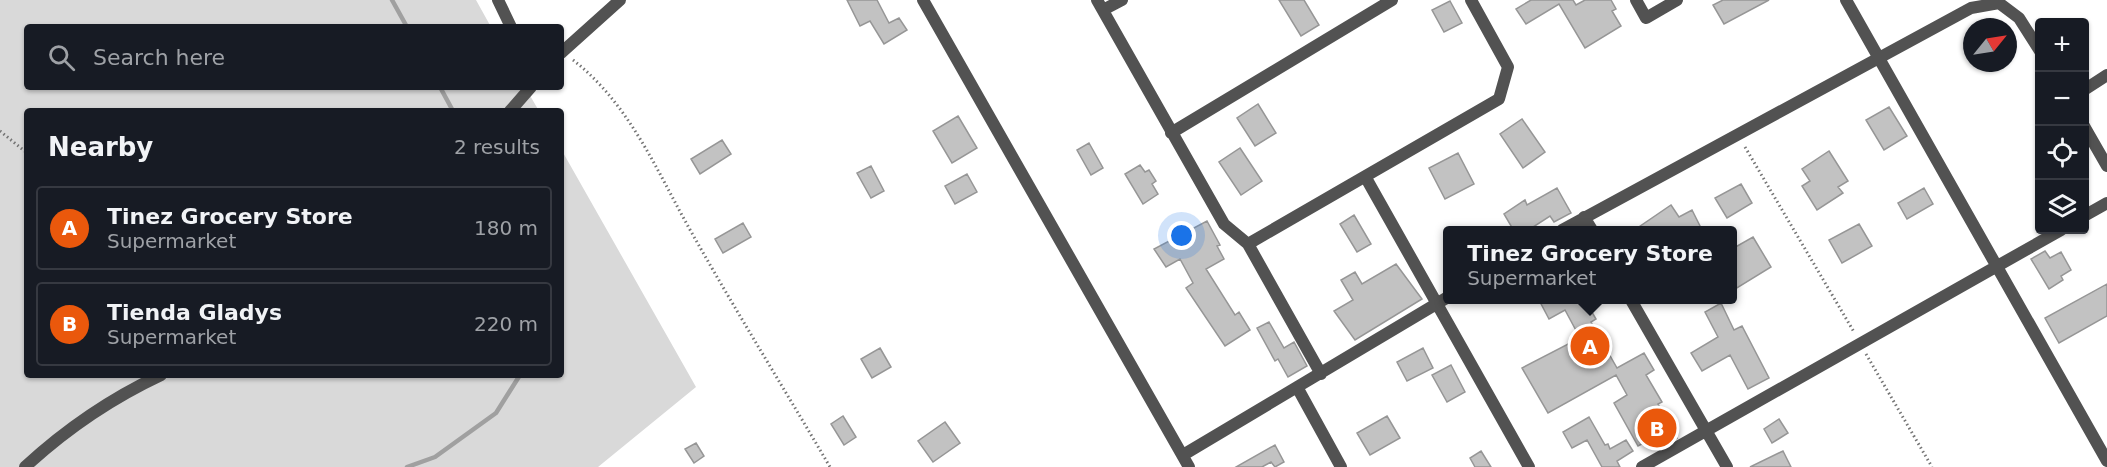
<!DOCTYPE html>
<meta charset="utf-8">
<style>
body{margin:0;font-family:"DejaVu Sans",sans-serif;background:#20242c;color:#f1f3f6}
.controls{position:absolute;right:18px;top:18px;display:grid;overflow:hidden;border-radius:6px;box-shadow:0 2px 4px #0004}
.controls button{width:54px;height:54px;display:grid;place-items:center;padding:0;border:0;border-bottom:2px solid #363941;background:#171b24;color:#f1f3f6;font:30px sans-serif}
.compass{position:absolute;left:1963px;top:18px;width:54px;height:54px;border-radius:50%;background:#171b24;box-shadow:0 2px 4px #0004;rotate:60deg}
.you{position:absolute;left:1182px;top:236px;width:21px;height:21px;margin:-15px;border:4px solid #fff;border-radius:50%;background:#1a73e8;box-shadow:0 0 0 9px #1a73e833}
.badge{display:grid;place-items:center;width:39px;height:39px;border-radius:50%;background:#ea580c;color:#fff;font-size:20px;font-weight:700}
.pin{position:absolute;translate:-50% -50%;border:3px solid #fff;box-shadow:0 2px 6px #0006}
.popup{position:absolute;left:1443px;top:226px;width:294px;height:78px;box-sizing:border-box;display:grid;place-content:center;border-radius:6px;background:#171b24;filter:drop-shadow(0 2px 4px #0005);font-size:20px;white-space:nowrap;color:#9ea1a6}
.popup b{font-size:22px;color:#f1f3f6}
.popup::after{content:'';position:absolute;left:50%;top:100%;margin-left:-12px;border:12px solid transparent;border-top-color:#171b24}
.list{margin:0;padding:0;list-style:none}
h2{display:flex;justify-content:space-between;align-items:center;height:78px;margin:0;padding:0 24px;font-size:26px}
h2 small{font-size:20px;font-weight:400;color:#9ea1a6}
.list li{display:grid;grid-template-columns:39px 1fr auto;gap:18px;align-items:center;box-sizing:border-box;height:84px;margin:0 12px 12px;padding:0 12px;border:2px solid #363941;border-radius:6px}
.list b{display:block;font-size:22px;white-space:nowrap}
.list p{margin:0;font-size:20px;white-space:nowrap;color:#9ea1a6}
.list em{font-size:20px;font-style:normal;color:#9ea1a6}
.icon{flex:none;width:33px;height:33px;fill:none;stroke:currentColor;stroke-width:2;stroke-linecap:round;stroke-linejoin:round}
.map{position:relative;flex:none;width:2107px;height:467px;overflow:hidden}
.search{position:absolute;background:#171b24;box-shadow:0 2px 4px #0004;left:24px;top:24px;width:540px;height:66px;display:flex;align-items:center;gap:15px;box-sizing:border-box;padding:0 21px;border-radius:6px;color:#9ea1a6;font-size:22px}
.panel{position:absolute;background:#171b24;box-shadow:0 2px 4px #0004;left:24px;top:108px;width:540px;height:270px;border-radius:6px}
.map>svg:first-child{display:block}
.green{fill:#d9d9d9}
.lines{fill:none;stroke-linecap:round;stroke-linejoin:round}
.stream{stroke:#a0a0a0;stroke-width:4.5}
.building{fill:#c2c2c2;stroke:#969696;stroke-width:1.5}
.path{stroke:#747474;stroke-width:3;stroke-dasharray:1.5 3;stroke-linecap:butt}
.minor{stroke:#525252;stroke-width:12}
.tertiary{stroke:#525252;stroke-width:12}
</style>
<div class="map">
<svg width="2107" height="467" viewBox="0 0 2107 467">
<rect width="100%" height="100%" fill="#fff"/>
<path class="green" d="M0,0H476L491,27H27V87H525L539,111H27V375H561V149L696,387L598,467H0Z"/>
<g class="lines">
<path class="stream" d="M392,0L407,27
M440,87L453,111
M407,467L435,457L496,413L520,375"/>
</g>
<path class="building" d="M847,0H877L889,23L899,18L907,30L884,44L870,21L860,26Z
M1279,0H1304L1319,25L1301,36Z
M1531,0H1573L1576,5L1585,0H1611L1616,9L1612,11L1621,26L1585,48L1559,4L1526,24L1516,9Z
M1723,0H1769L1724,24L1713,5Z
M1450,1L1462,23L1444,32L1432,10Z
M1258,104L1276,133L1255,146L1237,118Z
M1889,107L1907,136L1884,150L1866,120Z
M958,116L977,148L952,163L933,131Z
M1522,119L1545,152L1523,168L1500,134Z
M722,140L731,154L700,174L691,159Z
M1089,143L1103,168L1091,175L1077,150Z
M1240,148L1262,181L1241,195L1219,162Z
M1829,151L1848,181L1838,187L1843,193L1817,210L1802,186L1810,181L1802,169Z
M1458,153L1474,184L1445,199L1429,168Z
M1140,165L1145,172L1149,170L1156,181L1152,184L1158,194L1143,204L1125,174Z
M871,166L884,191L871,198L857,173Z
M967,174L977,192L955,204L945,186Z
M1741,184L1752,203L1727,218L1715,198Z
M1557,188L1571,213L1554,222L1550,216L1527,231H1514L1504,214L1525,200L1527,205Z
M1924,188L1933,204L1907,219L1898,203Z
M1671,205L1679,217L1692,210L1700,226L1691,231H1633Z
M1354,215L1371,244L1357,252L1340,224Z
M1207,221L1220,245L1217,246L1224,259L1206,269L1235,315L1239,312L1250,330L1225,346L1186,288L1193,283L1180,259L1166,267L1154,249Z
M743,223L751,237L723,253L715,239Z
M1859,224L1872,246L1842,263L1829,240Z
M1753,237L1771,267L1732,291V249Z
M2045,251L2050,258L2061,252L2071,270L2061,276L2063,280L2049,289L2031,259Z
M1396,264L1422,299L1355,340L1334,311L1353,300L1341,280L1355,272L1362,284Z
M2107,284V316L2059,343L2045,318Z
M1539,300H1585L1596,319L1591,322L1617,368L1644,353L1654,370L1646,375L1662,402L1658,404L1677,438L1657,446L1653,438L1638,446L1614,403L1627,395L1616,375L1548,413L1522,368L1580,338L1565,310L1549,319Z
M1721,303L1734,330L1742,326L1769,378L1748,389L1730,355L1702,371L1691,353L1718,337L1705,312Z
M1269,322L1284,348L1294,342L1307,366L1288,377L1278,359L1275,361L1257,328Z
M880,348L891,367L872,378L861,359Z
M1423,348L1433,368L1407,381L1397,362Z
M1451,365L1465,392L1447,402L1432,375Z
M843,416L856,437L844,445L831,424Z
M1387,416L1400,438L1370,455L1357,433Z
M1589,417L1605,445L1608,444L1610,449L1626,440L1633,451L1617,461L1620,467H1602L1587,440L1572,448L1563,432Z
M1779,419L1788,433L1772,443L1764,429Z
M945,422L960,443L933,462L918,441Z
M696,443L704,456L694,463L685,449Z
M1275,445L1284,462L1275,467L1271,462L1262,467H1236Z
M1481,451L1491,467H1475L1470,458Z
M1783,451L1791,467H1750Z"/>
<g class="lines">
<path class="path" d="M573,60C631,105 658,174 693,235C737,313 785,390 830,467
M0,131L27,153
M1745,147L1854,332
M1866,354L1932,467"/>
<path class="minor" d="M498,0L511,27
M923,0L1189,467
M1097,0L1224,224L1248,244L1321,374
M1636,0L1646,18L1677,0
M1846,0L2107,461
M1103,10L1122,0
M2084,90L2107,75
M2084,126L2107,166
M1171,133L1392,0
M1366,178L1529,467
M2084,216L2107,203
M1584,217L1592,230
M1562,230L1971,8L1999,3L2019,18L2040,51
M1248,244L1499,99L1508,67L1471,0
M1631,300L1727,467
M1297,387L1341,467
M1183,455L1448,297
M1642,467L2061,230"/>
<path class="tertiary" d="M561,53L620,0
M510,111L531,87
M25,467C65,430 112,398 161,375"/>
</g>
</svg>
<div class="controls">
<button>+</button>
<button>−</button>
<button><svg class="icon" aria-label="locate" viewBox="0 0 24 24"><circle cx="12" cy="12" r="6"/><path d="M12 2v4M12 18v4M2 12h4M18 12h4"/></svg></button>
<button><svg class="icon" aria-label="layers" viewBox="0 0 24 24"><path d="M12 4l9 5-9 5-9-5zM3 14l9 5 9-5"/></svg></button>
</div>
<svg class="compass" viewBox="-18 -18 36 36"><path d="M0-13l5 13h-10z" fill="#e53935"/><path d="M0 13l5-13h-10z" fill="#9ea1a6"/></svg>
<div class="you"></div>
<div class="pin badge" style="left:1590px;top:346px">A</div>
<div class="popup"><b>Tinez Grocery Store</b>Supermarket</div>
<div class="pin badge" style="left:1657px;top:428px">B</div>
<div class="search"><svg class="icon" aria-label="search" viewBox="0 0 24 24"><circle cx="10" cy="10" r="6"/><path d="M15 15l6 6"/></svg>Search here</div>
<section class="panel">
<h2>Nearby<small>2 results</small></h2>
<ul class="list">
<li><span class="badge">A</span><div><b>Tinez Grocery Store</b><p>Supermarket</p></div><em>180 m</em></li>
<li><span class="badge">B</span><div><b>Tienda Gladys</b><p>Supermarket</p></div><em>220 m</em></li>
</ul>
</section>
</div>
